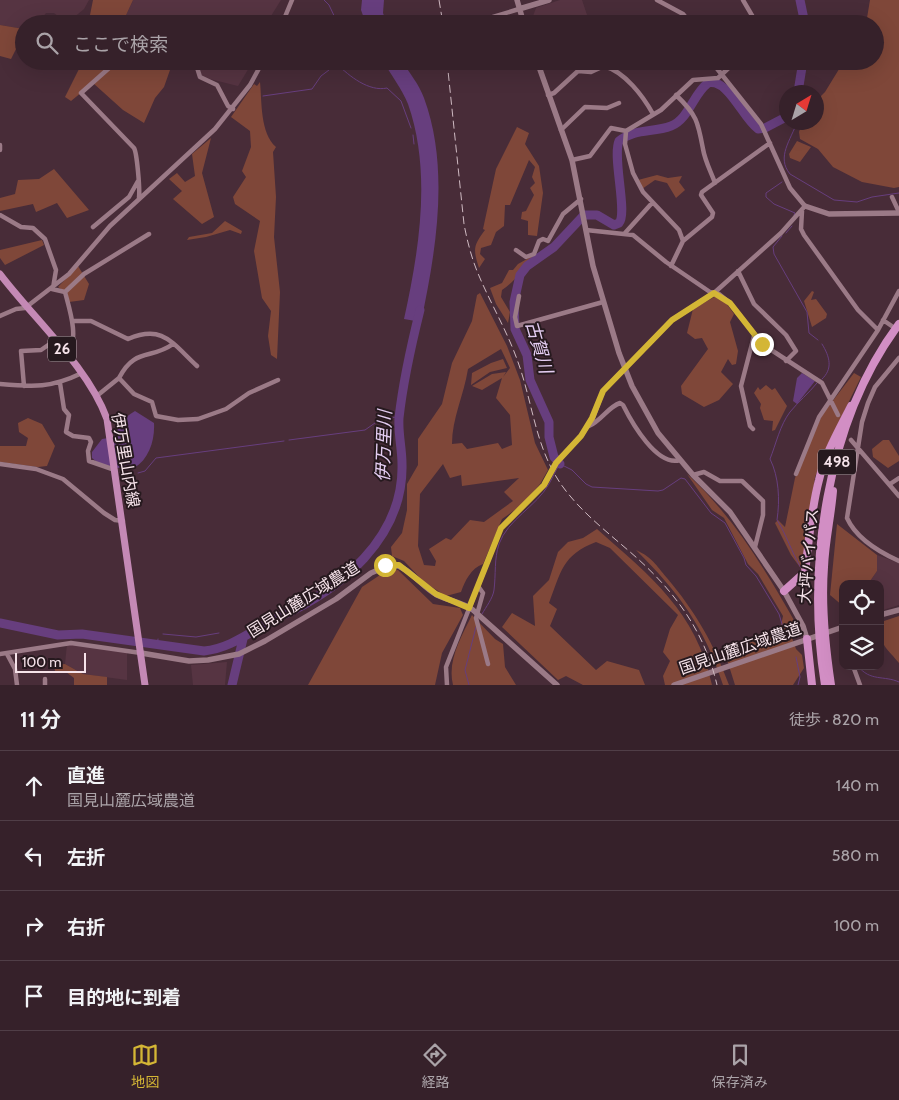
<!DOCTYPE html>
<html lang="ja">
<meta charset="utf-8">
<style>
body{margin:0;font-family:Cabin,"Noto Sans JP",sans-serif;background:#3d2932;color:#f1f3f6}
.controls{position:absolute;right:15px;bottom:15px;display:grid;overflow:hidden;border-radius:10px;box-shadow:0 5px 20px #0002}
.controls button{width:45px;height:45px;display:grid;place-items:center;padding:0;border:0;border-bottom:1px solid #503e47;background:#36212a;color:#f1f3f6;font:25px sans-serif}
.compass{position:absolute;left:779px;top:85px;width:45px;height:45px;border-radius:50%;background:#36212a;box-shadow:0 5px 20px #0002;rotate:38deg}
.scale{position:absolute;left:15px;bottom:12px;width:71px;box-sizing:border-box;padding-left:5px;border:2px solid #f6e3ea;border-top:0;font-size:14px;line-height:18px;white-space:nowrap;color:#f6e3ea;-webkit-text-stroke:4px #26191e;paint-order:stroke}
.stop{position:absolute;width:15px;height:15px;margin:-11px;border:4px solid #d4b635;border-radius:50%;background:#fff}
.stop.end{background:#d4b635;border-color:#fff;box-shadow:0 1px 5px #0008}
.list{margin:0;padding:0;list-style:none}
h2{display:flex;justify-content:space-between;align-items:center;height:65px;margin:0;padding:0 20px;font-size:21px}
h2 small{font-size:16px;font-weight:400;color:#aaa3a8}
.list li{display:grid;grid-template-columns:32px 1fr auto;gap:15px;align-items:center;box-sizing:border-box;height:70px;padding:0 20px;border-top:1px solid #503e47}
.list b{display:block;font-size:19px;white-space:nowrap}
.list p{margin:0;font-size:16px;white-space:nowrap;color:#aaa3a8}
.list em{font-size:16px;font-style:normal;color:#aaa3a8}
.icon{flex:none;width:28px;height:28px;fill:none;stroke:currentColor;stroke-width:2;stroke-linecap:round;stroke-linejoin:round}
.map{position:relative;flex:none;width:899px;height:685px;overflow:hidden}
.search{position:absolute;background:#36212a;box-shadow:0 5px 20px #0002;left:15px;right:15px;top:15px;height:55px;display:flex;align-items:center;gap:12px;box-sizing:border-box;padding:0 18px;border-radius:28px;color:#aaa3a8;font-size:19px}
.sheet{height:345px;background:#36212a}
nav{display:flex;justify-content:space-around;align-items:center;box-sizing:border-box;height:70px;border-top:1px solid #503e47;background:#36212a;font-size:14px;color:#aaa3a8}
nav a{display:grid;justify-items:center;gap:2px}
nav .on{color:#d4b635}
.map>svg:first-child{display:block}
.built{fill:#563442}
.green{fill:#7f4739;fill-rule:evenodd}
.water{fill:#673e7e}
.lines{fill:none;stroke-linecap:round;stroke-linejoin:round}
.stream{stroke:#673e7e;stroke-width:1}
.river{stroke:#673e7e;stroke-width:9}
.minor{stroke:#9b7a87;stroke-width:4.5}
.tertiary{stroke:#9b7a87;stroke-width:5.5}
.primary{stroke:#c489b5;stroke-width:7}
.trunk{stroke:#d28ec4;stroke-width:8}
.rail{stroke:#cfbac2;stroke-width:1;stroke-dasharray:8 4;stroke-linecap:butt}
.route{stroke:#d4b635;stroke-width:6}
.labels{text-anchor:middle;stroke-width:4;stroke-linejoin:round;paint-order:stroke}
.shield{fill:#26191e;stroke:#b8a6ad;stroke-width:1}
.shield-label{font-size:15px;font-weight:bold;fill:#f6e3ea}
.street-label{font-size:16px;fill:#f6e3ea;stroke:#26191e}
.water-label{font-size:18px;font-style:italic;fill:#e4cdf2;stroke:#26191e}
</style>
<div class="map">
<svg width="899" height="685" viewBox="0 0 899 685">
<rect width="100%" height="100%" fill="#482c38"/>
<path class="built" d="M0,0H89L84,9L67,23L54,13H46L37,24H24V29L0,25Z
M133,0H281L266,24H122Z
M560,0H582L587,15L562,24H530L536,8Z
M198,61H252V63L238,86L202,77Z
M877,555L899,563V605L880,611V584H868L877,571Z
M67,644L127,652V680L83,674L65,664Z
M227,662L225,685H193L191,665Z"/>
<path class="green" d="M93,0H133L122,24H106L90,15Z
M870,0H899V187L894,188L862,182L833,167L818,149L800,139L799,132L802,123L816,122L817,100L825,92L844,61H875V24H866Z
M0,25L24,29V42L17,47L11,59L0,56Z
M72,61H162L170,70L164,87L155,98L144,123L123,110L93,83L71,101L65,97L79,69Z
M260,82C262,102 260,133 276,147L273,152L276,197L274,237L280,292L277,359L271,355L268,336L271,311L262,298L254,251L260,221L235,204L233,197L246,177L242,171L251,147L250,131L231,117L254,84L257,86Z
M517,127L529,133L525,144L539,166L543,193L537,236L528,235V221L521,219L522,212L526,211L534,195L530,188L535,183L532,177L535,167L529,160L510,205H505L504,226L496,232L491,245L481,248L480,254L485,259L479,268C473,249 473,246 485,230L483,229L496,169Z
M211,138L202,173L214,217L202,224L173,199L182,191L169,179L177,173L185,182L195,176L192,154Z
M797,141L811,147L800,162L790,158L789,154Z
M54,169L89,210L67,218L57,203L36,212L33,204L0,211V198L15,194L18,180L39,179Z
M657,175L668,178L682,176L679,182L685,190L676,198L667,183L655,180L642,189L638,180Z
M225,221L242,231L241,234L230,230L206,237L187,240L189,237L212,233Z
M42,240L44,245L5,265L0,258V250Z
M536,254L535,260C522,268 515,282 502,290L501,297L510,312L508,323L496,304L490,288L502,283L509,270H513L518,264Z
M78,266L89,284L84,300L69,302L67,293L58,287Z
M812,291L814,292L811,300L816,299L827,314L826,318L812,327L804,301Z
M480,293L507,346L520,380L535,443L548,470L540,484L522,505L502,519L483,564C471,568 465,581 461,592L446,596L424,582L404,561L392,556L391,547L402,533L407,510V484L418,465V439L442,404L452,363L472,321L477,295ZM501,349L510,368L503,377L506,372L492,374L472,386L482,390L502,378L496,398L510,415L512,445L502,449L498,443L467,449L462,443L452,444C452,418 464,395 468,369ZM443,464L450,478L461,475L462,486L519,478L504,492L513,501L484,522L470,520L451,540L446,538L429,549L436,561L435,566L424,565L418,546L420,494Z
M716,296L726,303L734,314L730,322L738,351L736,364L732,365L728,359L721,372L733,384L719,400L704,407L682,394L681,386L708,349L702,338L695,339L687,333L693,309Z
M503,359L507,368L490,372L471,385L472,373L491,363Z
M854,373L861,377L830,440L815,477L802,570L791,555L775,523L778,520L785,527L795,478L822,415Z
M766,385L772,390L775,388L787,406L775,430L772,431L773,421L764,420L760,408L761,404L754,393L758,387L760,390Z
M28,418L42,424L55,446L47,466L38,467L0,462V446H26L28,438L19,432L18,423Z
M883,440H889L899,456V461L888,468L873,457L872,449Z
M687,474C734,517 764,568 795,622L792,638L796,649L802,655L804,668L793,685H735L723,647L780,630L783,616L758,574L748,564L724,518L712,510Z
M837,524L877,555V571L868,584H843V606L830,595Z
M597,529C650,576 696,611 712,685H665L663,676L670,661L663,652L670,629L678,615L610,548L596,542C562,555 561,572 549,603L557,609L550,626L596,670L607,661L639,670L645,685H583L566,676L558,680L502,627L512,613L535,626L533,596L549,580L558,552L568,542L583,538Z
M636,550C653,558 655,564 667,578C695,611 714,644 729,685H723C704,626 679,593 636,550Z
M398,570L433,604L460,608L463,615L442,653L435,685H308L362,587L386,571Z
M472,615L495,639L503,644L505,667L516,685H453C447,661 461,637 472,615Z
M899,616V663C883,644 879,646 884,621Z
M65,664L83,674L107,677V685H74V678L66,672L55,671L54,665Z"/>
<path class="water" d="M362,0H384L383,13L387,24H366L361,10Z
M383,61H402C410,74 419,84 424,98C450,168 436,251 421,322L404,319C419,251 432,172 408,104C402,89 391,75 383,61Z
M802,373L815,381L797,404L793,401L797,378Z
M135,411L154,423C155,440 149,459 134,468C121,469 102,468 92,458V452L102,439L115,437C118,426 124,417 135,411Z"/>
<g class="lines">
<path class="stream" d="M324,0L329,5L338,24
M333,67L337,64C349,76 369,92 387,88L401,101L411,128
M263,96L312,89L321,76L329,70
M797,122C791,140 776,157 790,174L834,200L857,202L872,197L899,193
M413,135L414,144
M782,182L766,193V197L774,204L795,213L794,215
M786,233L792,226
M782,236L773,247L774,254L807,312L809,333L818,340
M822,379C833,369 830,357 822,344
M391,419L394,417L399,420
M289,440L365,430L382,418H386
M138,473L145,471L156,458L284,441
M801,568C791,551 787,536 777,520C780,500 779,477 770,459C776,444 780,425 790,412C798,402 809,393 817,383
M482,614C486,607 493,598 494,590C496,574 494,559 499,544C508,519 536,507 549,484C553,477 555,471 560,464L572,470L586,484L592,487L658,491L663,490L681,478L685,479L711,513L725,523L744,558L746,565L756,576L779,614L785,634
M163,634L196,637L219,633
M157,646L158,639
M796,657L800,677L798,685
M858,666C870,682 884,675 899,682
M469,685L465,670L476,627"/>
<path class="river" d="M800,0L805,24
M798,92L803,61
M560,464L554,457L549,437V422L530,380L527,355L515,329L514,302L520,275L527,266L554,247L584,215H597L614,225L619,223C628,213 612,157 619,141C635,128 653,133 671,126C689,119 693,94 708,83C728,78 742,117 758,129L765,128L786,117
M0,623L58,635L82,634L204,651C233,648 253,629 279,617C340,590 404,538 402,464C402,448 398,434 399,418C403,382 411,346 420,310
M232,685L243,639"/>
<path class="minor" d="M657,0L683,14L691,24
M743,0L757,24
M493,17L519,9
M86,18L97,24
M282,24L292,0
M117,61L81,93L134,148C137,153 140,189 139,197
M195,61L200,77L217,85L228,106L233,109
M326,61L331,66
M548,95L554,93L578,71L591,72L604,66C625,72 643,96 653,114
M676,95C697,115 698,122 703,149C705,161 711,172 715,183
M561,130L585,107L607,108L619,103
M626,131L625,144L633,173L643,192L679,230L683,241
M0,145V150
M572,160L590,156L611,128L626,131L661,110L693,80L718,78L736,61
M892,197L899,212
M802,211L801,229L804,235L858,310L878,330
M0,215L21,227L33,228L45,239L56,270L53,288
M93,227L129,197L138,181
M586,230L633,235L666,262L710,292L719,294L730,303L762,344L822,383L838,415
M625,233L652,203
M516,250L526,257L534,254L539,241L543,239L548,241L563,214L581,199
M671,266L683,241L712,217L713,213L701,195L702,192L770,143
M738,271L754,304L786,335L796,351L786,361
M52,289L65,292L84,274L149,234
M65,292C70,311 79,337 68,356
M519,296L515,317L517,326L603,302
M0,316L16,309L25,308L69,274L110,226L215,129L250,85L263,61
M883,320L896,329
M72,321H91L128,339C163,324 172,343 197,366
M899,358L875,387L868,403L862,422L847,518C856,538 879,552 899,561
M119,378C135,347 151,360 173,344
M60,383L64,409L69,415L66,432L73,436L89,438L91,442L88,451L89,461L115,470
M0,384C34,387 51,388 82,373
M24,386L21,351L41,350L54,341
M98,395L119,378L134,394L152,402L156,416L178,420L198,419L226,409L249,393L278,380
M589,426C601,421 608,407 620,403L623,405C632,423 657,467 680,460
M753,429L750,426L741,386L754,336
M851,440L899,496
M0,464L36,469L63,479L104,513L115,520L123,521
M796,474L819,417L878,330L899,291
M693,475L704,472L720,481H742L763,501V515L755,547
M890,484L899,478
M478,586L483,593L476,618L488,664
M0,654L71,643L141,653
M7,654L15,669L17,685
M853,666L860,685
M45,679V685
M447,685L446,667L501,528L544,485L556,463L581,436L593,418L603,391L672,320L714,293L781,233L805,206L790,188L761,124L711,61"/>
<path class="tertiary" d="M517,0L524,24
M519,9L549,0
M537,61L572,160L593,266L619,353L632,386L658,433L693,475L730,512L784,591L803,626L807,639
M805,206L829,214L899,213
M880,615L899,610
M141,653L189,661L208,660L239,654L265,641L336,599L371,573L392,564C411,568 420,586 437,595C449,601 462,602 473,610L557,685
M674,685L843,627"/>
<path class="primary" d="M0,274C35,320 88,367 107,419L145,685"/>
<path class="trunk" d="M784,591L805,572C809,541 811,510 819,480C825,454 839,430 851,406
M807,639L812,685
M825,685C806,567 826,422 899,324
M831,685C825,645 821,607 824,567C825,541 831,516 833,491"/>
<path class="rail" d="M439,0L443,24
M447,61L464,224C467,240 471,256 477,271C490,303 508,332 519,365C534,408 536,453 566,491C584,514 607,532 629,551C672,588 704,629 717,685"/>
</g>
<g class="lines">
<path class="route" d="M385,565H399L436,594L469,608L501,528L544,485L556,463L581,436L592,418L603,391L672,320L714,293L730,303L762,344"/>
</g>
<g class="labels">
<g class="shield">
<rect x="48" y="336.5" width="28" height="25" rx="4"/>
<rect x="818" y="449.5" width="38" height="25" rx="4"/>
</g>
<g class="shield-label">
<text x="62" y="354">26</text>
<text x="837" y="467">498</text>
</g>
<g class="street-label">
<text transform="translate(126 460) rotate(80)" y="6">伊万里山内線</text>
<text transform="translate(808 556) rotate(-85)" y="6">大坪バイパス</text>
<text transform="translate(303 599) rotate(-32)" y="6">国見山麓広域農道</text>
<text transform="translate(740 648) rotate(-19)" y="6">国見山麓広域農道</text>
</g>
<g class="water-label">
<text transform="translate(539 347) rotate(74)" y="6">古賀川</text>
<text transform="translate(384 446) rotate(-88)" y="6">伊万里川</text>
</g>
</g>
</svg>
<div class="controls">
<button><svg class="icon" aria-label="locate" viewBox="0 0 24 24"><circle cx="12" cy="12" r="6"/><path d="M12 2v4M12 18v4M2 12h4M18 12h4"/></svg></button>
<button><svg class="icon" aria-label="layers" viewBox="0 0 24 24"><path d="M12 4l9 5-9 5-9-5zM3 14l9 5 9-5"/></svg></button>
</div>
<svg class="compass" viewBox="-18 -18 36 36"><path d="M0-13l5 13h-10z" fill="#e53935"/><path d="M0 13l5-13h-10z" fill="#aaa3a8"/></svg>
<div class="scale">100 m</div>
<div class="stop" style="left:385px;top:565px"></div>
<div class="stop end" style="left:762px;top:344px"></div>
<div class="search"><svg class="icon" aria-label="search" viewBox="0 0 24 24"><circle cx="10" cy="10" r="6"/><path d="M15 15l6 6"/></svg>ここで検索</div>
</div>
<section class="sheet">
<h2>11 分<small>徒歩 · 820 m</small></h2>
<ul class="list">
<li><svg class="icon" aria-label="ahead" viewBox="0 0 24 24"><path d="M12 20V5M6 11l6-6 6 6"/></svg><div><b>直進</b><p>国見山麓広域農道</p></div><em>140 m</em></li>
<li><svg class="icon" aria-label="left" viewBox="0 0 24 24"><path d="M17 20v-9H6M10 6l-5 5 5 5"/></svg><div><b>左折</b></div><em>580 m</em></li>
<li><svg class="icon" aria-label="right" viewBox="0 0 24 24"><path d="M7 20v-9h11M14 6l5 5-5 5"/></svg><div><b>右折</b></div><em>100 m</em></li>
<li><svg class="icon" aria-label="arrive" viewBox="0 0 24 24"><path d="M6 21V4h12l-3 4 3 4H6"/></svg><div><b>目的地に到着</b></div></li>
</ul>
</section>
<nav>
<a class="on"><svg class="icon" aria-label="map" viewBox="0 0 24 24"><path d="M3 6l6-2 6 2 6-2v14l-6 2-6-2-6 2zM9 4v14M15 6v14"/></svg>地図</a>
<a><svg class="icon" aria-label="directions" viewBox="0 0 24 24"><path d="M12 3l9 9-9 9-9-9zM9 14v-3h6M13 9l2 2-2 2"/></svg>経路</a>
<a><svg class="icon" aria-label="saved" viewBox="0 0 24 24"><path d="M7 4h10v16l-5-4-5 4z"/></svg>保存済み</a>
</nav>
